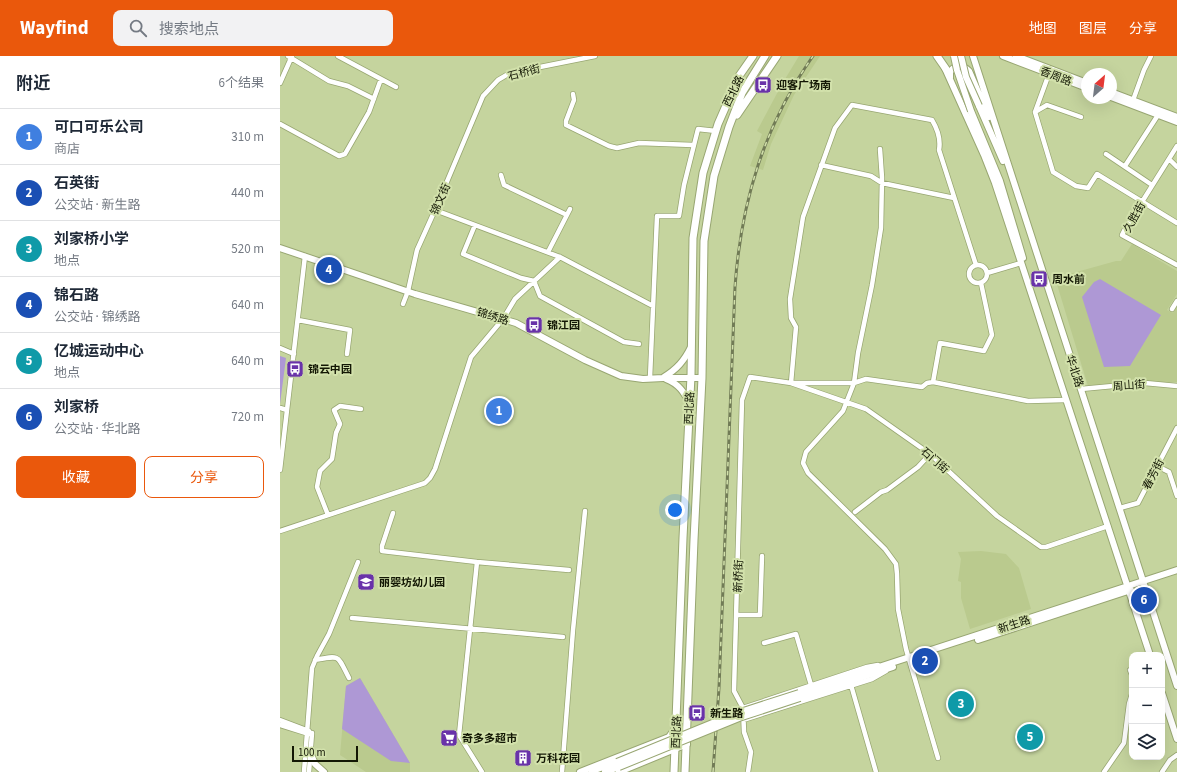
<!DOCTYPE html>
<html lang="zh">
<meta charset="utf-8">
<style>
body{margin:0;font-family:"Source Sans 3","Noto Sans SC",sans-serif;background:#f2f2f3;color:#1f2937}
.controls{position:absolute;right:12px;bottom:12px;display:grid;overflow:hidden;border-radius:8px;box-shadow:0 4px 16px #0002}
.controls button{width:36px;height:36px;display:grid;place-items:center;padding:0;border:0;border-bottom:1px solid #e0e1e3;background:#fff;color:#1f2937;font:20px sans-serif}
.compass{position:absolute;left:801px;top:12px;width:36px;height:36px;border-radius:50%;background:#fff;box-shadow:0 4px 16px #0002;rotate:28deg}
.scale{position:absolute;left:12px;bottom:10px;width:66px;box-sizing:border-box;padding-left:4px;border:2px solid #131704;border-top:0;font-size:11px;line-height:14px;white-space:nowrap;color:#131704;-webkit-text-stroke:3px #d2e1ab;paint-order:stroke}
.you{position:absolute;left:395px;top:454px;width:14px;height:14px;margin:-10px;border:3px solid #fff;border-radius:50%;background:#1a73e8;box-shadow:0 0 0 6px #1a73e833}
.badge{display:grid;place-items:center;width:26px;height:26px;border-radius:50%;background:#ea580c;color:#fff;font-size:13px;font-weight:700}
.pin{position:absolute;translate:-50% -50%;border:2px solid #fff;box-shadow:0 1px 4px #0006}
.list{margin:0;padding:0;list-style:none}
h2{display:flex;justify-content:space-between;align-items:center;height:52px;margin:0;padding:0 16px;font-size:17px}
h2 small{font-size:13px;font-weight:400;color:#747a83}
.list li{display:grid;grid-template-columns:26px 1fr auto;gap:12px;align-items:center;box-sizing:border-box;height:56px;padding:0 16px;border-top:1px solid #e0e1e3}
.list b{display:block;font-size:15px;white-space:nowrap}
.list p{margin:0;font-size:13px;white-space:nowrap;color:#747a83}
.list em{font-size:13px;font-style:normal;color:#747a83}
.actions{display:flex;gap:8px;padding:12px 16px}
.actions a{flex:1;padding:9px 0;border:1px solid #ea580c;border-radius:8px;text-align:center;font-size:14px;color:#ea580c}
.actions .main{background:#ea580c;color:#fff}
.icon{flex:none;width:22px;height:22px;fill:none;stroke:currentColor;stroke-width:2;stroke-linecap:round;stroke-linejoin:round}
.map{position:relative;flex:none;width:897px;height:716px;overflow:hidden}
header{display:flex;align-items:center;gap:24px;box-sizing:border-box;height:56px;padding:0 20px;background:#ea580c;color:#fff}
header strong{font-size:19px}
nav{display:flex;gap:22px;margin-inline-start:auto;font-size:14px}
.search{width:280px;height:36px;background:#f2f2f3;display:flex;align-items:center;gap:10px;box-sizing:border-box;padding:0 14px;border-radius:8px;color:#747a83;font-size:15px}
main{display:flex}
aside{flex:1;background:#fff}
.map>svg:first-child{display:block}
.built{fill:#baca8e}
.green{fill:#ae98d5}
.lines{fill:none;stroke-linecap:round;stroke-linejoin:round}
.minor-casing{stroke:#98a672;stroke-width:6}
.major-casing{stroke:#98a672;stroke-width:8}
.highway-casing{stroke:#98a672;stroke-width:9}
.minor{stroke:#fff;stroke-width:4.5}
.major{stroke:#fff;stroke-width:6}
.highway{stroke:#fff;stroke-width:7}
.rail-casing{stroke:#717b56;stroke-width:3}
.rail{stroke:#d2e1ab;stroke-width:1.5;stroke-dasharray:4.5;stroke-linecap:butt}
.major-bridge-casing{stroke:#98a672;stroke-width:8;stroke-linecap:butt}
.major-bridge{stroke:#fff;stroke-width:6}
.labels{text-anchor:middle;stroke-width:4;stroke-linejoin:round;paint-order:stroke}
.street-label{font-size:11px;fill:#131704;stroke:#d2e1ab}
.poi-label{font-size:11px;font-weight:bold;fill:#131704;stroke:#d2e1ab;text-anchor:start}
</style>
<header>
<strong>Wayfind</strong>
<div class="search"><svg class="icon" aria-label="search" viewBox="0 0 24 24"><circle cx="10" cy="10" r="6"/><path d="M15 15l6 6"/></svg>搜索地点</div>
<nav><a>地图</a><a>图层</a><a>分享</a></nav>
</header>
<main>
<aside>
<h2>附近<small>6个结果</small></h2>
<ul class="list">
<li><span class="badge" style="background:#3f7fe0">1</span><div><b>可口可乐公司</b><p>商店</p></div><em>310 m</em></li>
<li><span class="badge" style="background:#1a4fb4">2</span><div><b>石英街</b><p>公交站 · 新生路</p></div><em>440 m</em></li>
<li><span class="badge" style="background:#0f9aa8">3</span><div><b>刘家桥小学</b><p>地点</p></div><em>520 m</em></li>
<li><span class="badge" style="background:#1a4fb4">4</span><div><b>锦石路</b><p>公交站 · 锦绣路</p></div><em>640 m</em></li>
<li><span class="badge" style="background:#0f9aa8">5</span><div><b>亿城运动中心</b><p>地点</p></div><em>640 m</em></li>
<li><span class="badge" style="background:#1a4fb4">6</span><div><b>刘家桥</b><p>公交站 · 华北路</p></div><em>720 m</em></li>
</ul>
<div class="actions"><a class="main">收藏</a><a>分享</a></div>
</aside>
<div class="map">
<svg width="897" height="716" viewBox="0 0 897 716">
<rect width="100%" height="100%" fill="#c5d49e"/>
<path class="built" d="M519,0H540L514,39L491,88L483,114L470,110L482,78L477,75L502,28Z
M852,188L897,215V238L887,254L893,257L897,250V326H870L808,330L775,222L836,205H841Z
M701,495L726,498L739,512L751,553L690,573L681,542V526L678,525L681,503L678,496Z
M80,622L130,707V716H86L60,699L66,630Z"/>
<path class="green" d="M820,223L881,259L850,310L824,311L802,241L814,226Z
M0,300L6,302L0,348Z
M80,622L130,707L111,705L62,673L66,630Z"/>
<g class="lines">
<defs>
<path id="minor" d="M8,0L49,25L68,30L94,43
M58,0L116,31
M770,15L755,56L773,116L796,130L808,132L817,118L897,167
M0,27L12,0
M293,38L294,44L286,65V69L329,90L337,92L359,87L413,89
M852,47L864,14L871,0
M755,56L767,49L801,61
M0,68L59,100L65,98L89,56L101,23
M897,90L845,173L842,179L897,209
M600,93L602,122L601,172L592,229L578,297L574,327L563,355L526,396L523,407L528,417L605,493L616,508L617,518L618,553L626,593L658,702
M826,98L872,129
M889,103L897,111
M541,109L591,120L602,127L674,142
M845,110L878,59
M221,119L224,129L287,159
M155,154L280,201L373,250
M195,169L183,198L241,222L254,225L260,240L344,286L359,288
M268,196L290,153
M689 218a9 9 0 1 1 18 0a9 9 0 1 1-18 0Z
M696,209L659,94C661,83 658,74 652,64L572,49L555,72L523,161L510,243L511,262L516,271L511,327H574L586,323L642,331L647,327L653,326L748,345L786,344
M707,217L741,207
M123,248L128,235L137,194L155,154L203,40L218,24L230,17L315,0
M892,253L897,245
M18,264L70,274L67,298
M0,292L14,298
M370,322L377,160H399L404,129L418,73L436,75
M653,326L660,287L704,295L712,279L701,227
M801,333L865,327L897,330
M0,352L7,354
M877,410L889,416L897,440
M0,414L25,200
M840,452L858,447L897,372
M575,456L601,436L607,434L638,411L650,398
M113,457L102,490V495L197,506L289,514
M48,459L37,431L40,415L52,403L56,377L60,368L54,354L60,350L81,353
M0,475L145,427L150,422L155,413L191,301L223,263L235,243L280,201
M197,506L179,679L202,716
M457,559H480L482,500
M72,562L283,581
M484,587L516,578L531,629
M35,604C61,599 57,599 69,622
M850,614L852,619
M571,629L596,716
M463,652L587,611L598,609
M0,664L29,675
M463,664L592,623L606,615
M0,669L29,678
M24,716L32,612L37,600L49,578L78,506
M29,716L32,677
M282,716L293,574L305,455
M468,716L471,696L464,676L463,652L454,635L462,344L470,321L511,327L586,353L650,398L717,460L761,491H766L828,470
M824,716L844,687L849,648L852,638
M882,716L890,704L897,699"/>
<path id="major" d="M693,0L897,630
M723,0L807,32
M736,0L807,27
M664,10L704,99L715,127L870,599
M670,22V16C675,8 683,9 689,15L709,61
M831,36L897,61
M831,41L897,66
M699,50L723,105
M691,55L720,125L743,202
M0,192L135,238L236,267L305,304L341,320L363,323L383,322H422
M384,321C397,313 404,305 411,291
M386,323C399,328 404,336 410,348
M698,584L851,534
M519,637L897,514
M882,637L897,683
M520,642L613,611
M30,696L35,708L44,716
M312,715L334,707
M300,716L389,681L396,671
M325,716L339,711
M339,716L407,688"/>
<path id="highway" d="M657,0L666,13
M457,59L497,0
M394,716L403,482L411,320L413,182L423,117L438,68L459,20L473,0
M405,716L414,484L422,322L424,185L434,120L449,71L462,37L485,0"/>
</defs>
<use href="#minor" class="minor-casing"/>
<use href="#major" class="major-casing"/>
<use href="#highway" class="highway-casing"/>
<use href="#minor" class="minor"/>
<use href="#major" class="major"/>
<use href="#highway" class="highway"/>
<defs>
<path id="rail" d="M433,716L439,632L455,231C461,146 484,70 533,0"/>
</defs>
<use href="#rail" class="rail-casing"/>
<use href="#rail" class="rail"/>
<defs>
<path id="major-bridge" d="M674,0L677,14L691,55
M681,0L686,21L699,50
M337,706L457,657L519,637
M339,711L459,662L520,642"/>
</defs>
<use href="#major-bridge" class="major-bridge-casing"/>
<use href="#major-bridge" class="major-bridge"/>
</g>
<defs>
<symbol id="bus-square" viewBox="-11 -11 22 22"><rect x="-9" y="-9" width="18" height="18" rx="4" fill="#6932a9" stroke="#d2e1ab"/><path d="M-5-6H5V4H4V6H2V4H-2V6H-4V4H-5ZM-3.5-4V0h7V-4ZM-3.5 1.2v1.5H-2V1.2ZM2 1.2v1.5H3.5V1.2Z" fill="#fff"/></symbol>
<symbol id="school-square" viewBox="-11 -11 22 22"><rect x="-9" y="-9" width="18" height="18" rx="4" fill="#6932a9" stroke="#d2e1ab"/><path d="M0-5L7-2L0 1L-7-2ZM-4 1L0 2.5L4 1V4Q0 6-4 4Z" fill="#fff"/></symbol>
<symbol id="supermarket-square" viewBox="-11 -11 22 22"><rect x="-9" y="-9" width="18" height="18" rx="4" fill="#6932a9" stroke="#d2e1ab"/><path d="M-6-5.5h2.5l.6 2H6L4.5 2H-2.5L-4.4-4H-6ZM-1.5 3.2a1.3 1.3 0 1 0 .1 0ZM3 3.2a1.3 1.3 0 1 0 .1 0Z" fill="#fff"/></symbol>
<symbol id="building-square" viewBox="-11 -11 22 22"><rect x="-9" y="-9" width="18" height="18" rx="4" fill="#6932a9" stroke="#d2e1ab"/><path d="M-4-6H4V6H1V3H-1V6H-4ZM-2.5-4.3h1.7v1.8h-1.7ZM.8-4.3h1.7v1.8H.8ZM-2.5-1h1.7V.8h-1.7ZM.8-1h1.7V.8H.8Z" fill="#fff"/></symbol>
</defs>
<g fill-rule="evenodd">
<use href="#bus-square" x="473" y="19" width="20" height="20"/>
<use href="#bus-square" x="749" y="213" width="20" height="20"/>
<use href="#bus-square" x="244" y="259" width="20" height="20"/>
<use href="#bus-square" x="5" y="303" width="20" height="20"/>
<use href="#school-square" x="76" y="516" width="20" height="20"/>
<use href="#bus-square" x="407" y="647" width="20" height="20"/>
<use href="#supermarket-square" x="159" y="672" width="20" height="20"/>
<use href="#building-square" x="233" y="692" width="20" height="20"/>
</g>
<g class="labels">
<g class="street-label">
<text transform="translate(244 16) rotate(-15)" y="4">石桥街</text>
<text transform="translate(776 20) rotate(21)" y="4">香周路</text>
<text transform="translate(453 35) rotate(-64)" y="4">西北路</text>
<text transform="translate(160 143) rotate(-66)" y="4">锦文街</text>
<text transform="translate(854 161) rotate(-61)" y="4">久胜街</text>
<text transform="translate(213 260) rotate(17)" y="4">锦绣路</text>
<text transform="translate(795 315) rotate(72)" y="4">华北路</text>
<text transform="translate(849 329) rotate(-4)" y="4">周山街</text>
<text transform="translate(409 352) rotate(-87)" y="4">西北路</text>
<text transform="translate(655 404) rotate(41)" y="4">石门街</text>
<text transform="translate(873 418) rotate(-63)" y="4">春芳街</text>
<text transform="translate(458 520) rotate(-88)" y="4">新桥街</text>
<text transform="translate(734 568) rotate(-18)" y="4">新生路</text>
<text transform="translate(396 676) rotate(-87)" y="4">西北路</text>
</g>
<g class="poi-label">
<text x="496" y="33">迎客广场南</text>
<text x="772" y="227">周水前</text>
<text x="267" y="273">锦江园</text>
<text x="28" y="317">锦云中园</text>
<text x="99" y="530">丽婴坊幼儿园</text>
<text x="430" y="661">新生路</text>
<text x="182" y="686">奇多多超市</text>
<text x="256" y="706">万科花园</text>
</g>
</g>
</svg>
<div class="controls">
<button>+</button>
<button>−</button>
<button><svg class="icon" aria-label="layers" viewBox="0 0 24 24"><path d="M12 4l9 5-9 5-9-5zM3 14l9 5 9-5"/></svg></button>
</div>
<svg class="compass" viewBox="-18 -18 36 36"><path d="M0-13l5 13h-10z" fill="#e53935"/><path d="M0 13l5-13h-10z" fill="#747a83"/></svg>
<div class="scale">100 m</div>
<div class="you"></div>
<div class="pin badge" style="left:219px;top:355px;background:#3f7fe0">1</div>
<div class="pin badge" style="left:645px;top:605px;background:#1a4fb4">2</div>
<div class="pin badge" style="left:681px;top:648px;background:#0f9aa8">3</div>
<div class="pin badge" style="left:49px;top:214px;background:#1a4fb4">4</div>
<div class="pin badge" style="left:750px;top:681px;background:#0f9aa8">5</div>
<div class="pin badge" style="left:864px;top:544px;background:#1a4fb4">6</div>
</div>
</main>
